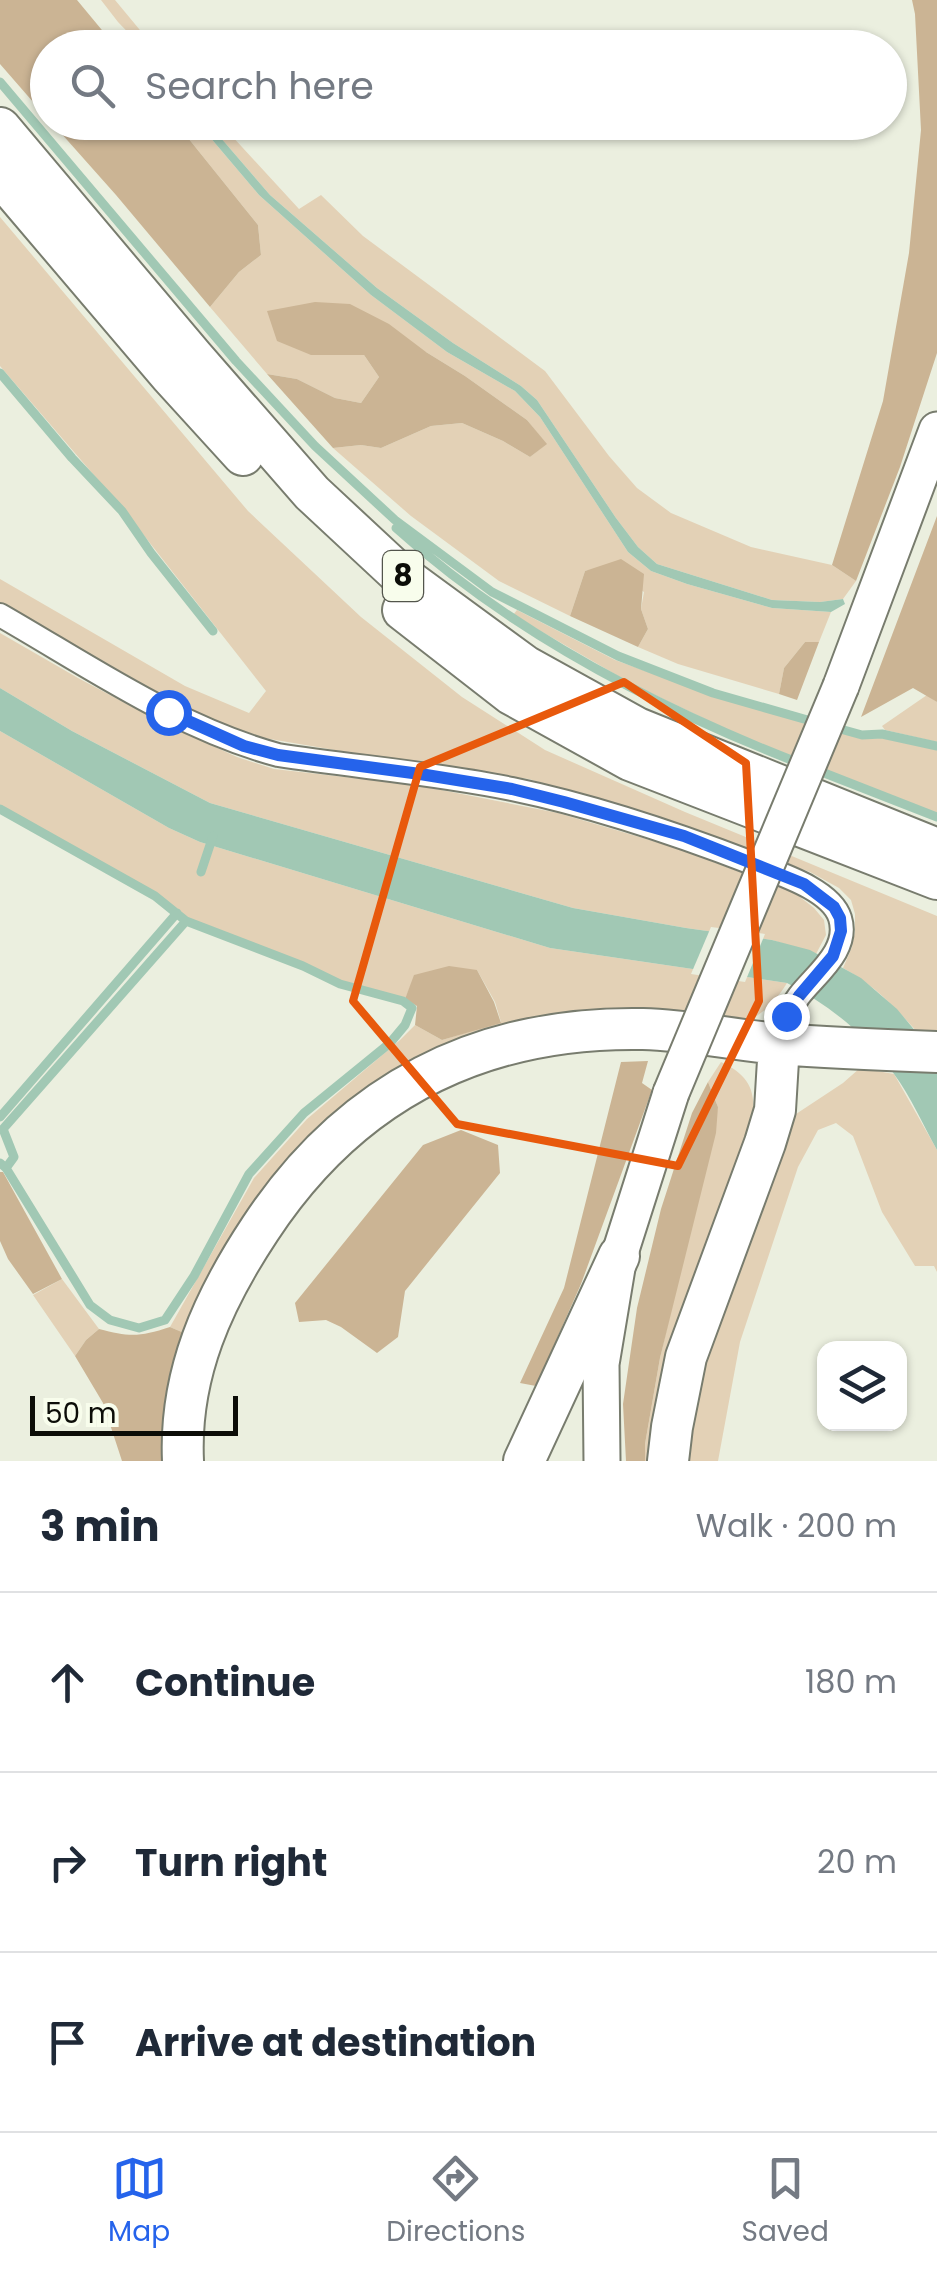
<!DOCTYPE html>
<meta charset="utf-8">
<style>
body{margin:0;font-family:Poppins,sans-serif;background:#f6f6f7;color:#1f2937}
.controls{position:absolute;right:30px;bottom:30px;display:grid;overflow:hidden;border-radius:20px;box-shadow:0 2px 8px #0004}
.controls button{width:90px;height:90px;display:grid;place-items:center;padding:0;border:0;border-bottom:2px solid #e0e1e3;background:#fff;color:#1f2937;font:50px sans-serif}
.scale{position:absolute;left:30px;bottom:25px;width:208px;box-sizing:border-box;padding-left:10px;border:5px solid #0c0d08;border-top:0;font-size:28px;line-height:35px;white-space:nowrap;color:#0c0d08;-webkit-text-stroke:8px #f8fdec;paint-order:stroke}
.stop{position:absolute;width:30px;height:30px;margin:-22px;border:8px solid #2563eb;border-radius:50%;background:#fff}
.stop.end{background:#2563eb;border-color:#fff;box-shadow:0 2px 10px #0008}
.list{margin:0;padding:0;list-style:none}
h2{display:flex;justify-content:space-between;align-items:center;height:130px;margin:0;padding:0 40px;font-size:42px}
h2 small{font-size:32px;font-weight:400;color:#747a83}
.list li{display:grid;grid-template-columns:65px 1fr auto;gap:30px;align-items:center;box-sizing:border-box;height:180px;padding:0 40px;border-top:2px solid #e0e1e3}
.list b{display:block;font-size:38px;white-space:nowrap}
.list em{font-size:32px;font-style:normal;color:#747a83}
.icon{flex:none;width:55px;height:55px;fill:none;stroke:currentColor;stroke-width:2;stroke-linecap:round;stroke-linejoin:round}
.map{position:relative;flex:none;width:937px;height:1461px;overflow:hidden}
.search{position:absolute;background:#fff;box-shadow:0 2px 8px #0004;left:30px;right:30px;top:30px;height:110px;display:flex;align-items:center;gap:25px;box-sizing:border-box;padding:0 35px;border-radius:55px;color:#747a83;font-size:38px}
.sheet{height:670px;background:#fff}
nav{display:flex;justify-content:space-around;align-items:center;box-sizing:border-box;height:140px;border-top:2px solid #e0e1e3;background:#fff;font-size:28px;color:#747a83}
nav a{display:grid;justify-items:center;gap:5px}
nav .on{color:#2563eb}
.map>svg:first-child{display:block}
.green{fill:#e3d1b6}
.forest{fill:#cbb494}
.water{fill:#a1c8b4}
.pier{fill:#ebefdf}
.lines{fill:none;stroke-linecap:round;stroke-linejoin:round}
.stream{stroke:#a1c8b4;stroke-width:9}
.street-casing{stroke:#787c6e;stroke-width:26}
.primary-casing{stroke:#787c6e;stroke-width:39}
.highway-casing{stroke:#787c6e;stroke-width:44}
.street{stroke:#fff;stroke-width:22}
.primary{stroke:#fff;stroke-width:35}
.highway{stroke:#fff;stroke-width:40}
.primary-bridge-casing{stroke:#787c6e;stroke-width:39;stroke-linecap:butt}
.primary-bridge{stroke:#fff;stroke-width:35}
.route{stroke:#2563eb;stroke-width:12}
.marked{fill:none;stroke:#e8590c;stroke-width:8;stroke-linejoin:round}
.labels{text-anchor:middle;stroke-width:9;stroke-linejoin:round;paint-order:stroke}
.shield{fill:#f8fdec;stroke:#53554c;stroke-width:2.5}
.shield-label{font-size:30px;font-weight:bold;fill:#0c0d08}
</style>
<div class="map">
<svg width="937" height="1461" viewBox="0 0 937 1461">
<rect width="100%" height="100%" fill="#ebefdf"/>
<path class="green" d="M101,0H115L154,47H142L118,22Z
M176,123H198L259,195L371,295L447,352L515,391L540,417L628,552L651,571L687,584L772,608L831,612L819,642H805L784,668L779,694L678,664L638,647L648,629L641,609L644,592L606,566L585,571L570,616L499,581L411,516L333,448L361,445L381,448L431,426L462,423L503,441L530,457L546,444L527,420L465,376L426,352L311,355H364L379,377L361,403L335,398L297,379L267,374L210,307L239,272L261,255L258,225Z
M208,123H220L299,209L321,195L363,236L545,371L609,456L637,488L671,513L751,547L832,565L856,581L843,599L820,602L772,600L657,564L638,547L616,518L537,400L521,386L453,343L377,288L270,195Z
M0,217L248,511L361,617L462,697L545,750L685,812L937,916V1035L919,1034C896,1008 873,984 843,968L852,947L855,931V914L851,900L839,888L810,872L684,826L529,779L435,767L264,738L196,714L0,603V579L185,686L249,713L266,691L124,510L0,366Z
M517,610L615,660L712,695L862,739L882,738L937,750V814L751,741L632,684L513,615Z
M0,633L78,678L161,722L237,757L274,769L416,785L558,813L677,848L795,893L814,908L824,920L826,935L816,954L772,940L686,928L573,908L210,803L72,731L0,688Z
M927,695L937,702V742L885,730L882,726Z
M0,731L169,828L200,842L550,948L787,983C774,1004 760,1017 738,1026L391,1079L191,1336L170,1327L254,1178L307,1119L400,1040L415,1025L442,1040L501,1022L495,1002L477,970L415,975L405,999L341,982L186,918L157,894L0,805Z
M721,1062C749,1075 756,1090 753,1120L658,1461H645V1444L660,1358L718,1107L708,1082Z
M860,1068L894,1074L937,1150V1272L934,1266H915L882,1212L853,1136L836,1123L818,1130L798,1167L740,1342L718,1461H688L697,1387L755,1205L796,1114L843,1083Z
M62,1279L99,1329L86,1340L75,1356L33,1295Z"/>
<path class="forest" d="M0,0H77L116,47L48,48L47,118L0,64Z
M912,0H937V353L900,467L856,581L832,565L883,401L909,253L921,130L915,14Z
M52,123H176L258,225L261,255L239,272L210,307L116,195Z
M315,302L350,304L389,324L426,352L465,376L527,420L547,444L530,457L503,441L462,423L431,426L381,448L361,445L333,448L267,374L297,379L335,398L361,403L379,377L364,355H311L277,341L267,311Z
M937,516V702L913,688L861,717Z
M621,559L644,574L641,609L648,629L638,647L570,616L585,571Z
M805,642H819L797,700L779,694L784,668Z
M449,966L477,970L494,1002L501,1023L442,1040L415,1025L417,1006L405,999L414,975Z
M648,1061L642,1083L652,1090L581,1284L536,1386L520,1383L564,1288L621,1062Z
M708,1082L718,1107L716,1133L660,1358L645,1444V1461H626L623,1404L637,1308L661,1209L692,1113Z
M461,1130L498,1145L500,1173L405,1291L398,1337L377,1353L341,1327L326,1320L299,1322L295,1303L423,1145Z
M0,1172H3L62,1279L33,1294L8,1259L0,1241Z
M170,1327L191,1336L169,1461H122L103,1403L75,1356L86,1340L99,1329C129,1337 140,1337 170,1327Z"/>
<path class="water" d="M198,123H208L270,195L377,288L453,343L521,386L537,400L616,518L638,547L657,564L772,600L820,602L843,599L845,604L831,612L772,608L687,584L651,571L628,552L540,417L515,391L447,352L371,295L259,195Z
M0,688L72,731L210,803L573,908L686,928L772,940L810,950L861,978L897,1009L937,1057V1150C923,1125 911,1097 894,1074C867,1035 829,1005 787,983L550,948L200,842L169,828L0,731Z"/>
<path class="pier" d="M711,927L765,934L745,982L691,974Z"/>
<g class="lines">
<path class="stream" d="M0,82L236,361L315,446L395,520L492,592L618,656L713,693L818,723
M0,373L72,458L122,511L151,553L213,631
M396,528C512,633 655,707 799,763
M833,727L862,735L882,734L937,746
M814,769L937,817
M0,809L155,896L186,921L303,966L340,984L403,1001L412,1008L405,1025L390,1043L304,1113L249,1174L194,1276L165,1320L139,1328L110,1320L90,1305L6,1168L0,1163
M201,872L213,836
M0,1117L177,913
M6,1168L14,1157L3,1129L186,921"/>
<defs>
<path id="street" d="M0,615C89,666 178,728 278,755C356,767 435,773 512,789C594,806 674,833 752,863C777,873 831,889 840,918C850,950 816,974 799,996C788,1011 784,1026 779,1044"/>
<path id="primary" d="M841,686L937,430
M602,1461L601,1364L619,1256L671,1093"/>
<path id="highway" d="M0,128L193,357L312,493L398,573L525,666L637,728L937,849
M0,175L171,376L243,455
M403,610L511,694L630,760L937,879
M183,1461C179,1374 213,1300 260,1229C350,1092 480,1026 643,1029C688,1030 734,1040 779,1044C831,1048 884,1050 937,1052
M524,1461L619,1256
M668,1461L672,1427L686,1357L765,1143L775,1110L779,1044"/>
</defs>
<use href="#street" class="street-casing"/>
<use href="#primary" class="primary-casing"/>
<use href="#highway" class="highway-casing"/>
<use href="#street" class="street"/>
<use href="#primary" class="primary"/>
<use href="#highway" class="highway"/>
<defs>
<path id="primary-bridge" d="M671,1093L841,686"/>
</defs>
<use href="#primary-bridge" class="primary-bridge-casing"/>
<use href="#primary-bridge" class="primary-bridge"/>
</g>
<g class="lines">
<path class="route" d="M168,712L244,746L278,755L420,774L512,789L564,802L684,836L804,884L834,907L840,918L841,931L833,956L799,996L786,1016"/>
</g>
<path class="marked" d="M624,682L746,763L759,1001L678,1166L457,1124L353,1001L420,767Z"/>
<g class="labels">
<rect class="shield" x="383" y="551" width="40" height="50" rx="8"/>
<g class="shield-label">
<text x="403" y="586">8</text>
</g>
</g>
</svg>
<div class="controls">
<button><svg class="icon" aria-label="layers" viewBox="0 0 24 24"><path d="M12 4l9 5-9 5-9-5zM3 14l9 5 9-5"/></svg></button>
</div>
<div class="scale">50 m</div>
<div class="stop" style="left:168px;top:712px"></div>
<div class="stop end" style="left:786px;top:1016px"></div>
<div class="search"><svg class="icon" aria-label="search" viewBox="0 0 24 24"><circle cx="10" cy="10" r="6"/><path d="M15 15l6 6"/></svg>Search here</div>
</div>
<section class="sheet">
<h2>3 min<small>Walk · 200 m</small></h2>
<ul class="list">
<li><svg class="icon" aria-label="ahead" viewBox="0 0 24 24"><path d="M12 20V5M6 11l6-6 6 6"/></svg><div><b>Continue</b></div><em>180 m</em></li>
<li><svg class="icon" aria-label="right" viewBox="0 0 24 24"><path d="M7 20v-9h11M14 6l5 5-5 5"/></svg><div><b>Turn right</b></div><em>20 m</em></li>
<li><svg class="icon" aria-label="arrive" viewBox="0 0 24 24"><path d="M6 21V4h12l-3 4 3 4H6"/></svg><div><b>Arrive at destination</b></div></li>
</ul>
</section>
<nav>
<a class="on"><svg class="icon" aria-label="map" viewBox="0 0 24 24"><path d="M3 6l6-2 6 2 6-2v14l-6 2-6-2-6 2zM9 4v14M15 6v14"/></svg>Map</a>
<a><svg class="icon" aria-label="directions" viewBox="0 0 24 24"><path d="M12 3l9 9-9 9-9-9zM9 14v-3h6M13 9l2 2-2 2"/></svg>Directions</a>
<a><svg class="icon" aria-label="saved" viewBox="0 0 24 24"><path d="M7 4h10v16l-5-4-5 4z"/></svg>Saved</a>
</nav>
